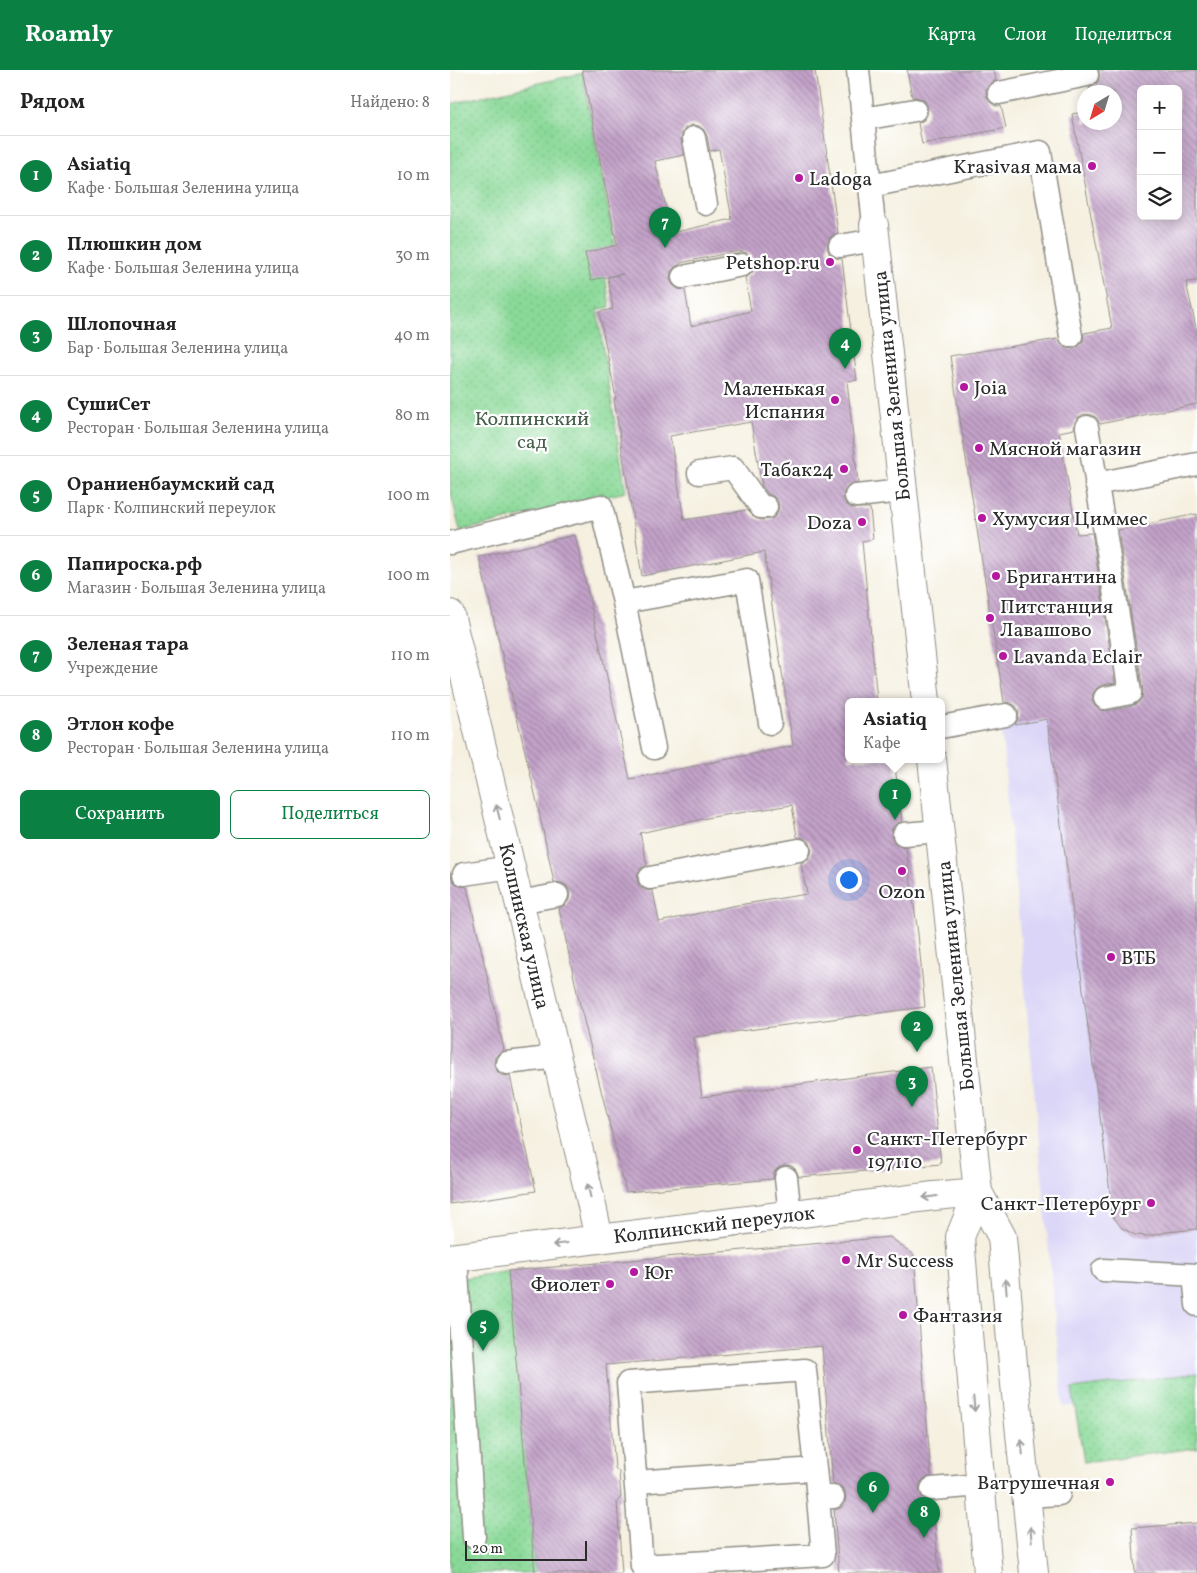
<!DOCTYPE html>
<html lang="ru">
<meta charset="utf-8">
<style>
body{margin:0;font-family:Vollkorn,serif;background:#f6f6f6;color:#222}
.controls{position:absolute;right:15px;top:15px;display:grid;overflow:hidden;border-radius:8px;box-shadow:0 2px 12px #0003}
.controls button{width:45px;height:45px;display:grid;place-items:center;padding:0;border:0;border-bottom:1px solid #e0e0e0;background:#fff;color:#222;font:25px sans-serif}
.compass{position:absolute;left:627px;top:15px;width:45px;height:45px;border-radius:50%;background:#fff;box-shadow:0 2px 12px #0003;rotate:218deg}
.scale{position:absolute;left:15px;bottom:12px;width:122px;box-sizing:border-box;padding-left:5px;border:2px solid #2b2b2b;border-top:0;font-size:14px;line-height:18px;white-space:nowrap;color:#2b2b2b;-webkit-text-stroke:4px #fff;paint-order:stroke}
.you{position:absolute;left:398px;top:809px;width:18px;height:18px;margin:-12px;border:4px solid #fff;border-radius:50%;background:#1a73e8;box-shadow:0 0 0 8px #1a73e833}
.badge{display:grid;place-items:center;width:32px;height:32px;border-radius:50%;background:#0b8043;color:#fff;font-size:16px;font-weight:700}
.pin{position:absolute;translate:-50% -41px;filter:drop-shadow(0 1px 2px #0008)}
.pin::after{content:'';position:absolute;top:26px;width:18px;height:15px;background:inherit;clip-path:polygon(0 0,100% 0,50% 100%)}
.popup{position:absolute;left:395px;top:628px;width:100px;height:65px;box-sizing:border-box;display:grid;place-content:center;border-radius:8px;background:#fff;filter:drop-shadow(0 1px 4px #0005);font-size:16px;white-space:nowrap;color:#767676}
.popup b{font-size:19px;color:#222}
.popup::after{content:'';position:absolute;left:50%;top:100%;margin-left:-10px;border:10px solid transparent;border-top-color:#fff}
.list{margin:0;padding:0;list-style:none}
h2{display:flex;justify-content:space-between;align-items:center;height:65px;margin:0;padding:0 20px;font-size:21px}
h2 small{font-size:16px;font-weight:400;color:#767676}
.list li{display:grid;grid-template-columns:32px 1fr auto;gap:15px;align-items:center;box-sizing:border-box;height:80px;padding:0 20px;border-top:1px solid #e0e0e0}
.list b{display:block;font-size:19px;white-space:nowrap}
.list p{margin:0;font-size:16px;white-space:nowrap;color:#767676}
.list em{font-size:16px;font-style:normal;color:#767676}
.actions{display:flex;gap:10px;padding:15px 20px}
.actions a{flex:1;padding:11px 0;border:1px solid #0b8043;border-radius:8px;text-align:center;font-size:18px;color:#0b8043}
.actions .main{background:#0b8043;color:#fff}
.icon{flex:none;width:28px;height:28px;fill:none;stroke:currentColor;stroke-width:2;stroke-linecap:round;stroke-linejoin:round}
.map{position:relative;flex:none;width:747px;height:1503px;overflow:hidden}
header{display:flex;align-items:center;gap:30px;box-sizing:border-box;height:70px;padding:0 25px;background:#0b8043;color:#fff}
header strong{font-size:24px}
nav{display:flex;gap:28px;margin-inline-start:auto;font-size:18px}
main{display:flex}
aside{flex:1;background:#fff}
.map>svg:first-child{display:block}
.built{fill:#dbd6f7}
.park{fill:url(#park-dots);stroke:#5a8262}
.building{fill:url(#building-back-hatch);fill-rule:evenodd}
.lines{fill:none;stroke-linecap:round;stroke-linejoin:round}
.lane-casing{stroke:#908e86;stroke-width:25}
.street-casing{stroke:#908e86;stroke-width:30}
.lane{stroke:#fff;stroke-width:22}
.street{stroke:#fff;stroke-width:28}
.oneway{stroke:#a0a0a0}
.poi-dot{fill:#b5179e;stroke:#fff;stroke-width:2}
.labels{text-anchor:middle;stroke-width:4.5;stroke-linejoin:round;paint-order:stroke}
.poi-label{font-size:20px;fill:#2b2b2b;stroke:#fff;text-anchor:start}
.street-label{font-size:20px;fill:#2b2b2b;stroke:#fff}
.park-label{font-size:20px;fill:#485f4c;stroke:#fff}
</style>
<header>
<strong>Roamly</strong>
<nav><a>Карта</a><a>Слои</a><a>Поделиться</a></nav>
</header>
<main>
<aside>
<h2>Рядом<small>Найдено: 8</small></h2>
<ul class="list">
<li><span class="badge">1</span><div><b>Asiatiq</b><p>Кафе · Большая Зеленина улица</p></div><em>10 m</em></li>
<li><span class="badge">2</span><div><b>Плюшкин дом</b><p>Кафе · Большая Зеленина улица</p></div><em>30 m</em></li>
<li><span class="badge">3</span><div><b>Шлопочная</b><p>Бар · Большая Зеленина улица</p></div><em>40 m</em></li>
<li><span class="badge">4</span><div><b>СушиСет</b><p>Ресторан · Большая Зеленина улица</p></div><em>80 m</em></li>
<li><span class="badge">5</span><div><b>Ораниенбаумский сад</b><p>Парк · Колпинский переулок</p></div><em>100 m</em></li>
<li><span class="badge">6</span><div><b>Папироска.рф</b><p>Магазин · Большая Зеленина улица</p></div><em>100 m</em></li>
<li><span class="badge">7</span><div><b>Зеленая тара</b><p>Учреждение</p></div><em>110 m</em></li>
<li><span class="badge">8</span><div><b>Этлон кофе</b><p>Ресторан · Большая Зеленина улица</p></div><em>110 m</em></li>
</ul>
<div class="actions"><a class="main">Сохранить</a><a>Поделиться</a></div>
</aside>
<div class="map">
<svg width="747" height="1503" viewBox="0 0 747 1503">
<defs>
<pattern id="park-dots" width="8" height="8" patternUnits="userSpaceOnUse" patternTransform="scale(1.25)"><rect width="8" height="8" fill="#8ad998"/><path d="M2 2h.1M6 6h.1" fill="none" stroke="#77ba83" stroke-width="1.8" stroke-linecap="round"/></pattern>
<pattern id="building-back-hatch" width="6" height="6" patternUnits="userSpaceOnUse" patternTransform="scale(1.25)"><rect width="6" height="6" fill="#c3a2c9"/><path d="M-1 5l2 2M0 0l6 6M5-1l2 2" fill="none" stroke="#9f84a3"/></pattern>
</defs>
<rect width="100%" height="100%" fill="#fff"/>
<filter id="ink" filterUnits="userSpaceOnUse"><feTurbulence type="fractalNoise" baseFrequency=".02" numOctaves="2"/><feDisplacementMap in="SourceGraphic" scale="10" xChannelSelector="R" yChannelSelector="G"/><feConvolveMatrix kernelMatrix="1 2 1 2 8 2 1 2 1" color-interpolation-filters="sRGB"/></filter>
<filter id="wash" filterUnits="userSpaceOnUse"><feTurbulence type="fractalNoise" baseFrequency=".0096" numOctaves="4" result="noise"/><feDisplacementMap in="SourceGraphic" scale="20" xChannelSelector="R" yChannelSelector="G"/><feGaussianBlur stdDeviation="1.12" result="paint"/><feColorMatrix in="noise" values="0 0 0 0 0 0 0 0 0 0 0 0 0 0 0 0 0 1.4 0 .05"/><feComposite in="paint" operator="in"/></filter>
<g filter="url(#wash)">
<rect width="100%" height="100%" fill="#f5f0e0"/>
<path class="built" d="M747,621V1324L613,1337L551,656H558L657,639Z"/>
<path class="park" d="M132,3L170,202L155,205L160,237L147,240L176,422L10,461L0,420V34Z
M59,1201L85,1503H0V1210Z
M747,1303V1378L634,1392L622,1319Z"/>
<g id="blocks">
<path class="building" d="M132,0H365L388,163L381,166L378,172L377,178L380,185L386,188L392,189L407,310L397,311L408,413L398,416L394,421L393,428L396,434L401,438H420L423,469L412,471L427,631H399V689H444L452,751L446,754L442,758L441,766L444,772L448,776L456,777L468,864L475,937L244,967L252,1027L481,997L491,1094L349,1107L346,1100L342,1096L335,1095L328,1098L324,1102L323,1109L176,1122L127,922L109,838L115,835L119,830L120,822L117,816L112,813L104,812L86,728L29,487L125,465L180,709L343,676L314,482L192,506L164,329L166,328L149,242L163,239L158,207L173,204L141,210L135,183L167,175ZM241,55L249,56L254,60L257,66L260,81L269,79L282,149L222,163L205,91L234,85L231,70L232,64L235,58ZM289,181L297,183L301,186L305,193L304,200L301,204L295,208L301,241L241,256L235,220L228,219L223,215L220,209L221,202L225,197L230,194V193ZM301,352L312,416L318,424L323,426L328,431L329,437L327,444L322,449L311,450L305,448L297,440L234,450L220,366ZM342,735L347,767L354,768L359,771L362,778L361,784L358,790L351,793L357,824L282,836L209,852L203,821L195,820L190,817L187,811L188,803L191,798L197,795L190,763L262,747Z
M457,0H544L546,10L540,14L536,19V25L540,32L545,36H551L556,58L472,74L468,53L474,50L477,45L478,37L475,31L470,28L462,27Z
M649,0H747V211L736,212L747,262V334L650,354L647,348L642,345L634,344L628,347L625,352L624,359L609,362L627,464L642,463L665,613L652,615L647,618L643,623L642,631L645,636L650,640L658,641L683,636L688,633L692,628L693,621L668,460L747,444V1159L717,1162L699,1166L685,1165L672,1158L663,1147L659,1133L660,1122L597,649L565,655L568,649L569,642L566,636L561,633L554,632L500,286L608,269L611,274L616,278L624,279L629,276L633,271L634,263L662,258L622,44L634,42V52H664V22H640L639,18L645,15L649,10ZM691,19H728V146H691Z
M0,802H1V806L4,812L10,816L17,817L54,980L49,983L45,987L44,995L47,1001L51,1005L60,1006L86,1121L0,1134Z
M440,1167L464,1185L481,1406L474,1409L470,1413L469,1420L472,1427L477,1431L483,1432L489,1503H389L384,1440L391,1438L395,1433L396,1426L394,1419L389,1415L383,1414L372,1276L156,1295L165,1398L169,1402L171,1427L167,1432L172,1503H85L58,1201Z
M747,1453V1503H685L682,1458Z"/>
</g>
</g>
<g filter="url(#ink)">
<use href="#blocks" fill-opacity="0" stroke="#908e86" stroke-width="1"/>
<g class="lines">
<defs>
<path id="lane" d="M408,0L424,155
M549,23L637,5
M413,49L465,40
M244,68L256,134
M420,116L590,82L621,266
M390,176L425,170
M233,207L292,195
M637,357L655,462L680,623L655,628
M249,403L283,398L311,437H316
M646,414L747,394
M406,426L452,421
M0,473L151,436L174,532L204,678
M174,532L297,510L320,653
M491,657L556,645
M454,764L489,761
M14,804L61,797
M200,808L349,780
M69,832L107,825
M57,993L107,987
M336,1108L340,1145
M6,1187L24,1467
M653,1200L747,1205
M744,1205L747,1235
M186,1412L365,1399
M482,1419L531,1415
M577,1426L609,1424
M368,1428L373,1485L192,1496L178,1313L355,1300L368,1428L383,1427"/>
<path id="street" d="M424,155L476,631
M0,544L140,1127L149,1169
M482,689L528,1122L552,1167L563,1294L584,1503
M528,1122L510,1167L538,1503
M0,1188L484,1126L528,1122"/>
</defs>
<use href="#lane" class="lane-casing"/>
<use href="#street" class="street-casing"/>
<use href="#lane" class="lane"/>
<use href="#street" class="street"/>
</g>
<defs><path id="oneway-shaft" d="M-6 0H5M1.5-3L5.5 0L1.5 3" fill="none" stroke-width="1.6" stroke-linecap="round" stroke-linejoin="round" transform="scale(1.25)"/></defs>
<g class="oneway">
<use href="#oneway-shaft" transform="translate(48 742) rotate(-104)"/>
<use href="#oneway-shaft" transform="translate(139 1121) rotate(-103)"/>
<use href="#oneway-shaft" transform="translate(480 1127) rotate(173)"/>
<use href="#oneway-shaft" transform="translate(110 1174) rotate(173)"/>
<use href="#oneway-shaft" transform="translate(556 1216) rotate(-95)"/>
<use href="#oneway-shaft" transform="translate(524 1334) rotate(85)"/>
<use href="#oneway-shaft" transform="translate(572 1377) rotate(-96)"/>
<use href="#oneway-shaft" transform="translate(581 1464) rotate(-95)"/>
</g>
</g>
<g class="poi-dot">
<circle cx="642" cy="96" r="5"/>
<circle cx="349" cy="108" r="5"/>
<circle cx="380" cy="192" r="5"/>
<circle cx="514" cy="317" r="5"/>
<circle cx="385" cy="330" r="5"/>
<circle cx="529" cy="378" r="5"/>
<circle cx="394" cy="399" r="5"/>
<circle cx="532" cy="448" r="5"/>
<circle cx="412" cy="452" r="5"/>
<circle cx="546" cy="506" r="5"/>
<circle cx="540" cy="548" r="5"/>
<circle cx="553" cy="586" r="5"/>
<circle cx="452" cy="801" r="5"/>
<circle cx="661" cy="887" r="5"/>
<circle cx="407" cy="1080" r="5"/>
<circle cx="701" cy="1133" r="5"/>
<circle cx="396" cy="1190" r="5"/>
<circle cx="184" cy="1202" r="5"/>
<circle cx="160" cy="1214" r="5"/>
<circle cx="453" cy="1245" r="5"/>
<circle cx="660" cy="1412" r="5"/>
</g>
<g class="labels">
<g class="poi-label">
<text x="632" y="103" text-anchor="end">Krasivaя мама</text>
<text x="359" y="115">Ladoga</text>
<text x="370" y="199" text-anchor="end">Petshop.ru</text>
<text x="524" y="324">Joia</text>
<text x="375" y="325" text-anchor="end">Маленькая<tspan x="375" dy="23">Испания</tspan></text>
<text x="539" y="385">Мясной магазин</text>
<text x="384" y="406" text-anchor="end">Табак24</text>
<text x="542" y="455">Хумусия Циммес</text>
<text x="402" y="459" text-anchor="end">Doza</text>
<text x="556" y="513">Бригантина</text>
<text x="550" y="543">Питстанция<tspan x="550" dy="23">Лавашово</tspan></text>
<text x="563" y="593">Lavanda Eclair</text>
<text x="452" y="828" text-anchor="middle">Ozon</text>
<text x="671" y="894">ВТБ</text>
<text x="417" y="1075">Санкт-Петербург<tspan x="417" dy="23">197110</tspan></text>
<text x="691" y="1140" text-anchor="end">Санкт-Петербург</text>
<text x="406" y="1197">Mr Success</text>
<text x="194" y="1209">Юг</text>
<text x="150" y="1221" text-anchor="end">Фиолет</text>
<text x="463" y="1252">Фантазия</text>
<text x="650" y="1419" text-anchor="end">Ватрушечная</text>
</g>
<g class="street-label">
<text transform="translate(441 316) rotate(-96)" y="7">Большая Зеленина улица</text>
<text transform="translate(75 856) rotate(77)" y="7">Колпинская улица</text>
<text transform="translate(505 906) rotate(-96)" y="7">Большая Зеленина улица</text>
<text transform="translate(264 1154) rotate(-7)" y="7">Колпинский переулок</text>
</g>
<g class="park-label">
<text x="82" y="355">Колпинский<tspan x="82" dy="23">сад</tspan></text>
</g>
</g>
</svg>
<div class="controls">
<button>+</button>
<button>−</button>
<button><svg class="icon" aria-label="layers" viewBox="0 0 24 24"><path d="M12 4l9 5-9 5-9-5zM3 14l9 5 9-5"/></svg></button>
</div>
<svg class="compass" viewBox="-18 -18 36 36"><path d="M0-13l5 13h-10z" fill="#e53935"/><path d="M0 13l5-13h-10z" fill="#767676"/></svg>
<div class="scale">20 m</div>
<div class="you"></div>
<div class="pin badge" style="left:445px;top:750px">1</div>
<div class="popup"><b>Asiatiq</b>Кафе</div>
<div class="pin badge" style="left:467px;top:982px">2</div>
<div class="pin badge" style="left:462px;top:1037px">3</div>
<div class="pin badge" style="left:395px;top:299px">4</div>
<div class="pin badge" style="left:33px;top:1281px">5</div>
<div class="pin badge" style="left:423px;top:1443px">6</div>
<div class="pin badge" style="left:215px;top:178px">7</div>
<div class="pin badge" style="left:474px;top:1468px">8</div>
</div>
</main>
